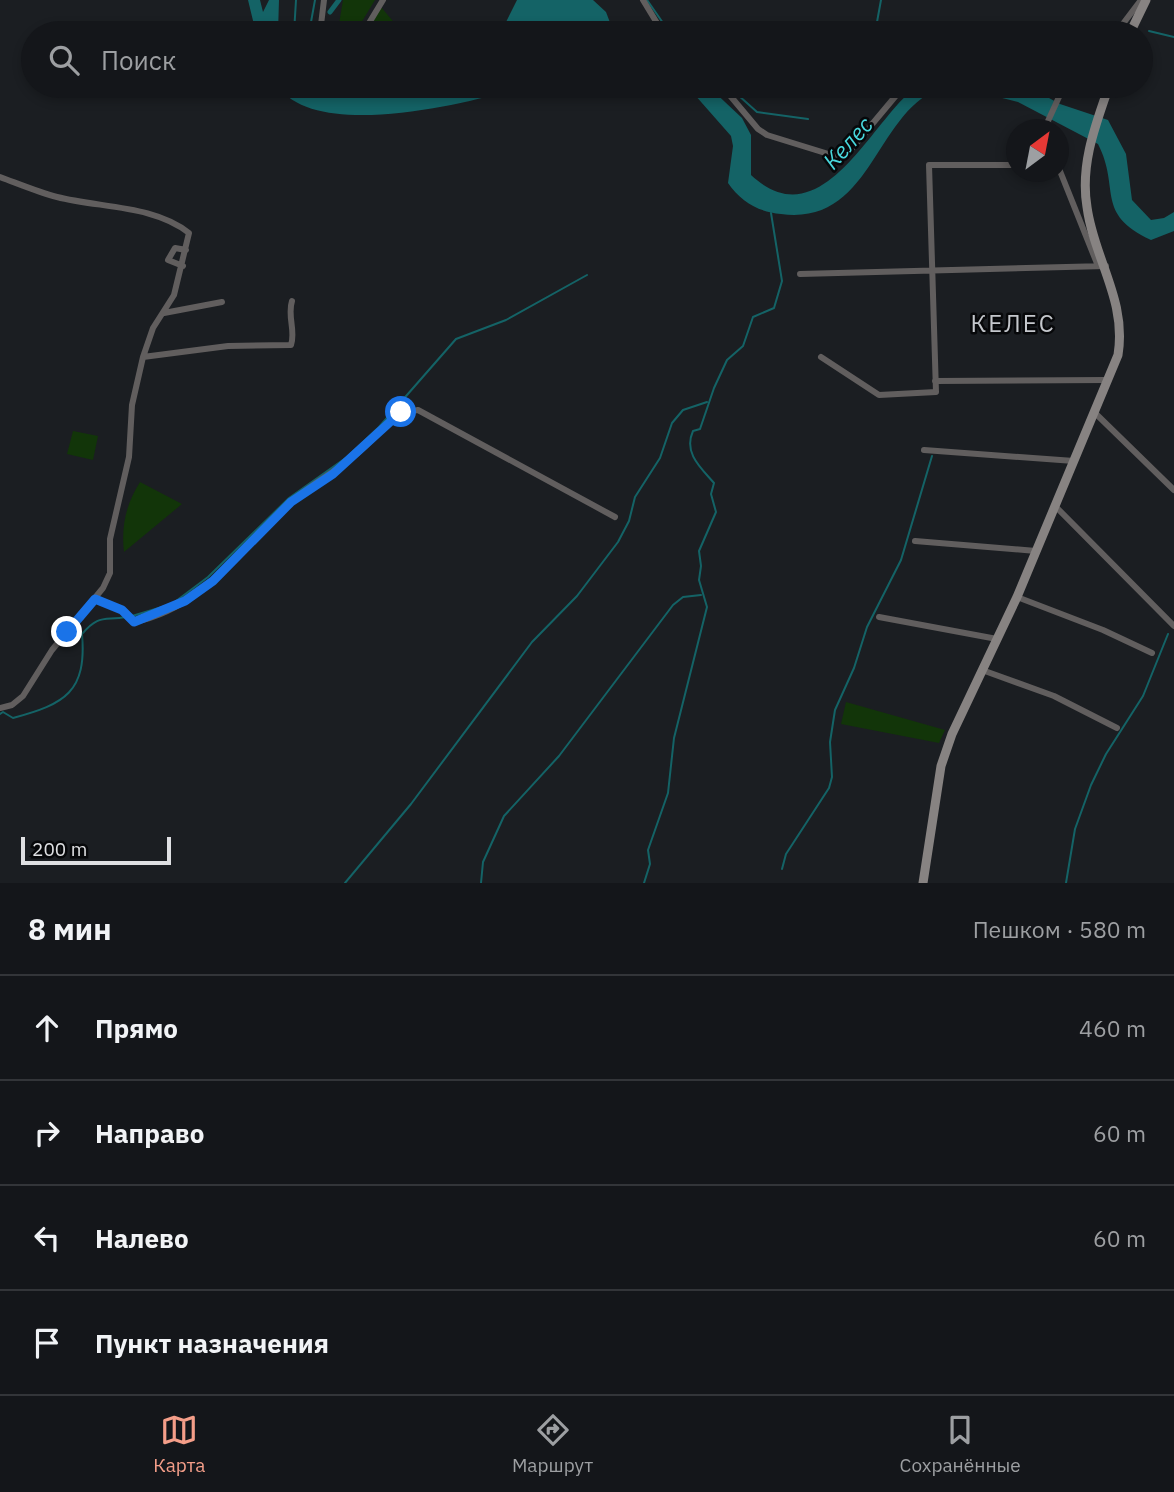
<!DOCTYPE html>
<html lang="ru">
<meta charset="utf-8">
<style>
body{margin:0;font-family:"IBM Plex Sans",sans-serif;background:#212327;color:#f1f3f6}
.compass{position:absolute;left:1006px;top:119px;width:63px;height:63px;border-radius:50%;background:#14161a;box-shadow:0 4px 10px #0003;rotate:32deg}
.scale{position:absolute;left:21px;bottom:18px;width:150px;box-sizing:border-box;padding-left:7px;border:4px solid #dfe0e3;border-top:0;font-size:19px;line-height:24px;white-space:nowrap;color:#dfe0e3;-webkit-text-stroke:5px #07080a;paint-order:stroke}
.stop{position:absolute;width:21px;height:21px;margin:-16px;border:5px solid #1a73e8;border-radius:50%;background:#fff}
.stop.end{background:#1a73e8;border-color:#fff;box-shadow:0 2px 7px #0008}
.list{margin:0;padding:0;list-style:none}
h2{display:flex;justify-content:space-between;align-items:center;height:91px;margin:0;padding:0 28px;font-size:30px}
h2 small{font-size:23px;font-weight:400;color:#9d9fa2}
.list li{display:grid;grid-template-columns:46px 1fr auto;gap:21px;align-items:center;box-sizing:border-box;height:105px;padding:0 28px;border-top:2px solid #333539}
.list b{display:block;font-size:26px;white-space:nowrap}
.list em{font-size:23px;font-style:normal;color:#9d9fa2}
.icon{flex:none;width:38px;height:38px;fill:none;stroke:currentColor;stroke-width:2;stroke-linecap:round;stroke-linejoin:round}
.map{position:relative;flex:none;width:1174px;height:883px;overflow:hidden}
.search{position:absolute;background:#14161a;box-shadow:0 4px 10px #0003;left:21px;right:21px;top:21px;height:77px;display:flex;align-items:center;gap:18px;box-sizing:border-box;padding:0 24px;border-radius:38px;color:#9d9fa2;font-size:26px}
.sheet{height:511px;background:#14161a}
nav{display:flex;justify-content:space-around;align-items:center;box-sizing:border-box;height:98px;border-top:2px solid #333539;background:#14161a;font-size:19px;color:#9d9fa2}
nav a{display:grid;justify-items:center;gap:4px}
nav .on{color:#f49e89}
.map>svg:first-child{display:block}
.green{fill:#123509}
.water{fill:#146366}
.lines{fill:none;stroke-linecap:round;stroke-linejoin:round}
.stream{stroke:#146366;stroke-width:2}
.canal{stroke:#146366;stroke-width:5}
.street{stroke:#615e5e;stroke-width:6}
.secondary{stroke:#878382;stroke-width:9}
.route{stroke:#1a73e8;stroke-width:9}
.labels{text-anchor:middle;stroke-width:5;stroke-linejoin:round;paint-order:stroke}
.water-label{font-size:23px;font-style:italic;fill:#48d7dc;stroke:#07080a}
.quarter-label{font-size:24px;letter-spacing:2px;fill:#c4c7cc;stroke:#07080a}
</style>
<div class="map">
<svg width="1174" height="883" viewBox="0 0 1174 883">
<rect width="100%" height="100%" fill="#1b1e22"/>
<path class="green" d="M343,0H375L355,33H348L339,24Z
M381,7L403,33H366Z
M73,431L98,436L93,460L67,454Z
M140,482L182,504L124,552C121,526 126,504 140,482Z
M846,702L945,730L939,743L841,724Z"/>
<path class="water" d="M248,0H260L263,12L269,0H279L278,33H256Z
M517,0H593L606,12L614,33H581L560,27L538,28L527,33H492L504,26Z
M278,86H318L331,93L412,90L430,86H525C471,103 316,142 278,86Z
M687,86H708L742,118L751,135V175C822,241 871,120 917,86H951C875,99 877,227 781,214C759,212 741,202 728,183L733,146L731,136Z
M955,86H1027L1060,104L1108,120L1126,154L1132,200L1151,220L1164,218L1174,212V231L1151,240C1094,213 1121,189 1098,144L1018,102Z"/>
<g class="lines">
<path class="stream" d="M647,0L670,33
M1149,31L1174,37
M294,33L296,0
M309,33L315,0
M875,33L881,0
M728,86L757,112L808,119
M132,616L172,604L208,577L289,498L347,457L379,427L456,339L506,320L587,275
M0,714L3,712L13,718C65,704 87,692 82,634C99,614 104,621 126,617
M782,869L786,854L829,788L832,777L830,742L835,710L854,668L867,627L901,560L932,456
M345,883L411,804L532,642L577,596L618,542L629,521L635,497L660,458L672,423L683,410L707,402
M481,883L483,862L504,816L559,756L673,605L683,597L701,595
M644,883L650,864L648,850L668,793L674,738L707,607L699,580L701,566L699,551L716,512L711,494L714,483C701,468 683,453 693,431L700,429L714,388L727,360L743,346L753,317L774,308L782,281L771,213
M1066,883L1075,829L1091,785L1106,754L1143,696L1168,634"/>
<path class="canal" d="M330,12L339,0"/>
<path class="street" d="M643,0L663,33
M322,30L340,33
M320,33L324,0
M363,33L383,0
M1116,33L1141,0
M722,86L758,129L767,135L835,156L853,147L904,86
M1049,130L1048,121L1064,86
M1058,166L1098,266
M0,177C19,184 38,192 57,197C100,208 154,205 189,233L174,295L153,328L143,357L132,405L129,457L110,539V573L103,588L52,650L23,696L12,705L0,708
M183,266L168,260L175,248L186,250
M800,274L1106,266
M164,313L222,302
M143,357L228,346L291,345C296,331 287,316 292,301
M821,357L879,395L936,392L929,165H1016
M935,381L1107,380
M1094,412L1174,490
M924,450L1074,461
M1055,506L1174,626
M915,541L1036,551
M1017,597L1103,630L1152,653
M95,599L122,610L134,622C203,609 242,546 290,503C311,484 337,471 359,452C380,434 391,413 418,410L615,517
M879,617L997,639
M982,670L1054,696L1117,728"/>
<path class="secondary" d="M1130,33L1146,0
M923,883L941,766L952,734L1017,597L1118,355C1127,300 1094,259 1087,207C1080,165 1095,126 1109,86"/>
</g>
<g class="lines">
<path class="route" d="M67,632L95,599L122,610L134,622L185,601L213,581L291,502L333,474L401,412"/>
</g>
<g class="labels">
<g class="water-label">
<text transform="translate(848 143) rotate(-48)" y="8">Келес</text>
</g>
<g class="quarter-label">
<text x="1013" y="332">КЕЛЕС</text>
</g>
</g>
</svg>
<svg class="compass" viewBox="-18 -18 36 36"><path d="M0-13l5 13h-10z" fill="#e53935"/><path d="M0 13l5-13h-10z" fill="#9d9fa2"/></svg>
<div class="scale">200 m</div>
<div class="stop" style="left:401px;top:412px"></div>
<div class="stop end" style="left:67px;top:632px"></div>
<div class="search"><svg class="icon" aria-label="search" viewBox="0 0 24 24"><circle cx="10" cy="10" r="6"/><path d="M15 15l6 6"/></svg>Поиск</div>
</div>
<section class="sheet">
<h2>8 мин<small>Пешком · 580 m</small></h2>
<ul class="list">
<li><svg class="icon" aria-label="ahead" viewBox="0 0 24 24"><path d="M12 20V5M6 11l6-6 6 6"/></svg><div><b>Прямо</b></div><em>460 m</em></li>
<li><svg class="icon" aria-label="right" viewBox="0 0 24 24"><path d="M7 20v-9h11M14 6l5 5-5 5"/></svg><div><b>Направо</b></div><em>60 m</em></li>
<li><svg class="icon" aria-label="left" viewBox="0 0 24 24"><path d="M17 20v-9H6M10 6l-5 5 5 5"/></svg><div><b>Налево</b></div><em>60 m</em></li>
<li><svg class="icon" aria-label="arrive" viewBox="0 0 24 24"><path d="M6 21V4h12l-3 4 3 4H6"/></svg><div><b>Пункт назначения</b></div></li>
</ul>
</section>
<nav>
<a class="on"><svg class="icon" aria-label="map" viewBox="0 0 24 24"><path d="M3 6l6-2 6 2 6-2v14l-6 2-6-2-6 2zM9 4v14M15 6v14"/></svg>Карта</a>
<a><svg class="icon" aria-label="directions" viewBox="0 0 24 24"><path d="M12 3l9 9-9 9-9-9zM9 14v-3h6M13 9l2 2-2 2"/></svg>Маршрут</a>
<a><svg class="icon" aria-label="saved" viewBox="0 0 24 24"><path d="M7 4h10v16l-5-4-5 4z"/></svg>Сохранённые</a>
</nav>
